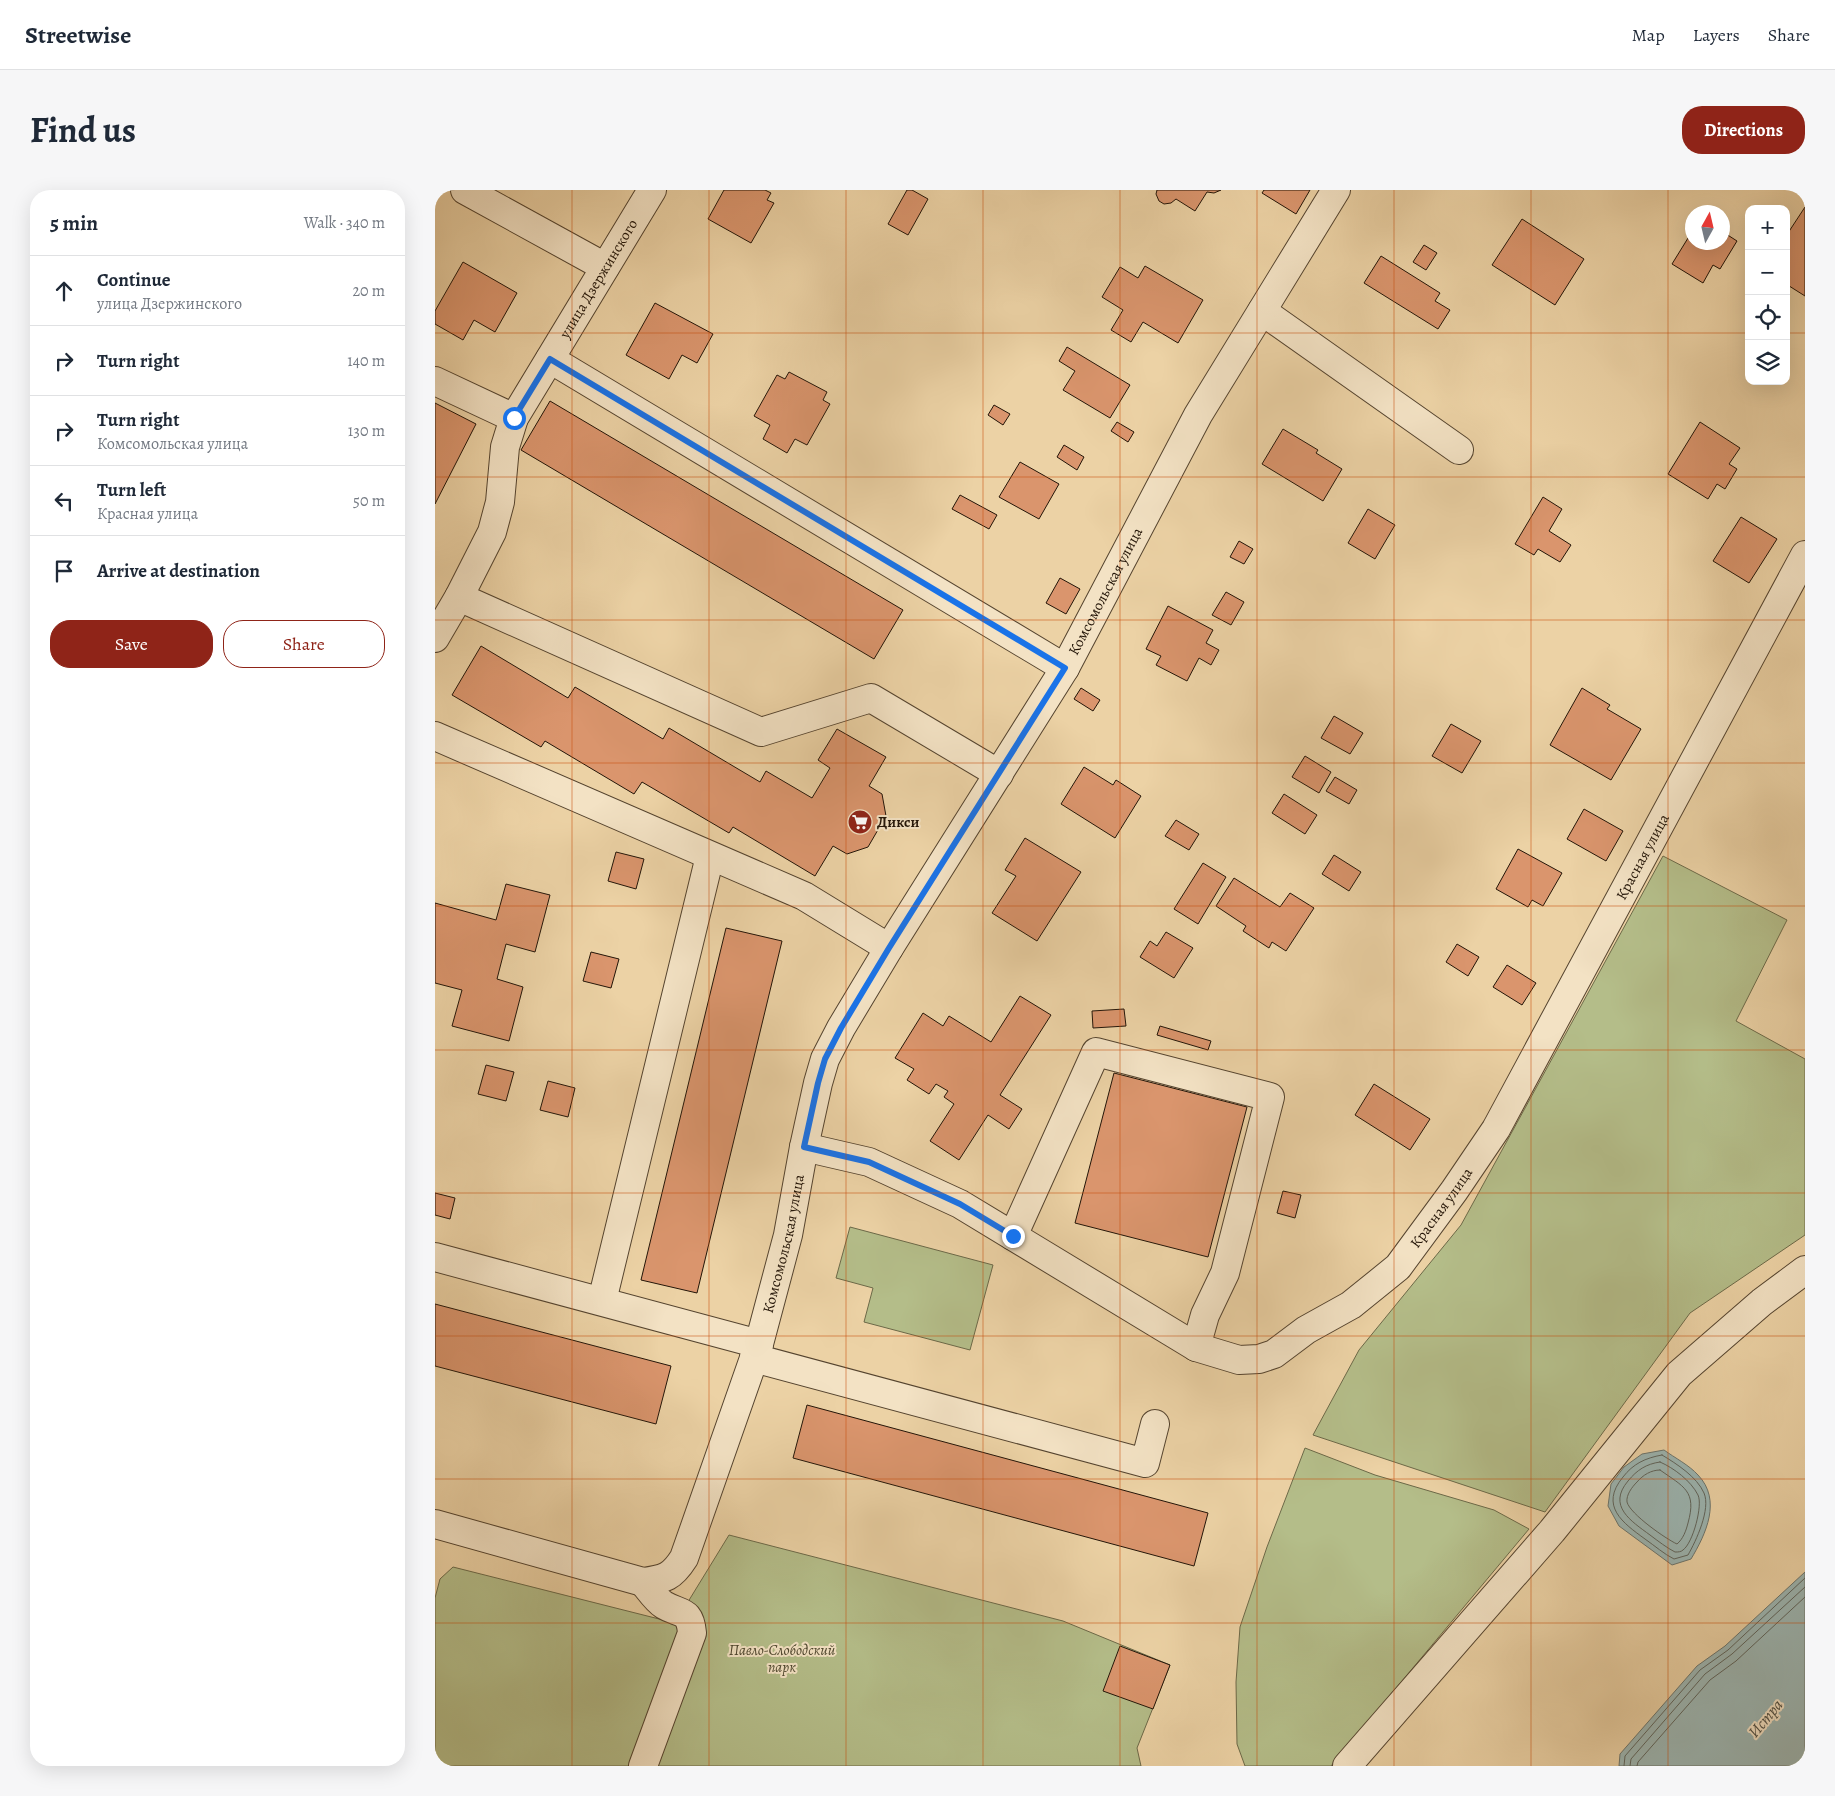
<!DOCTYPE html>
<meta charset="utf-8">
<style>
body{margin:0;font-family:Alegreya,serif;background:#f6f6f7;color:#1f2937}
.controls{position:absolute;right:15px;top:15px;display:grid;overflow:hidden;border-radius:10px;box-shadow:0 5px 20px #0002}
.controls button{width:45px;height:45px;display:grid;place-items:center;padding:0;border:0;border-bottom:1px solid #e0e1e3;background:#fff;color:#1f2937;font:25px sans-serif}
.compass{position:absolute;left:1250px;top:15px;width:45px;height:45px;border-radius:50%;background:#fff;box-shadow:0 5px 20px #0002;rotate:8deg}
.stop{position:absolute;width:15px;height:15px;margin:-11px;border:4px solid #1a73e8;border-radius:50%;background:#fff}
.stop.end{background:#1a73e8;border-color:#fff;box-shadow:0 1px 5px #0008}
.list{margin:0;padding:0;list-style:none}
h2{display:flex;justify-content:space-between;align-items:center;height:65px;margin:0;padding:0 20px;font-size:21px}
h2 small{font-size:16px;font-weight:400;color:#747a83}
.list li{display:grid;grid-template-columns:32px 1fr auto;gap:15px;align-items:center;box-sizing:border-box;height:70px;padding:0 20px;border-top:1px solid #e0e1e3}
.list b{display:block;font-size:19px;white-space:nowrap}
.list p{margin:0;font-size:16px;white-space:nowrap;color:#747a83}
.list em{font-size:16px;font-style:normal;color:#747a83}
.actions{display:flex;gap:10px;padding:15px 20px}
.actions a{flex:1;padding:11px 0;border:1px solid #8f2418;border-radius:20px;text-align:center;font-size:18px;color:#8f2418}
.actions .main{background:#8f2418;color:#fff}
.icon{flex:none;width:28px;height:28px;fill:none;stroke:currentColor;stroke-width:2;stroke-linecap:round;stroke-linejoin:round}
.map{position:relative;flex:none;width:1370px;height:1576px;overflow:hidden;border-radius:20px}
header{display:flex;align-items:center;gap:30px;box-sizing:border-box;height:70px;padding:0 25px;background:#fff;border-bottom:1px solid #e0e1e3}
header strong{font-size:24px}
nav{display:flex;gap:28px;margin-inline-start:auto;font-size:18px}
.intro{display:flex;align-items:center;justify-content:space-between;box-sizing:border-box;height:120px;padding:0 30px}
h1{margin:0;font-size:35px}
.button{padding:12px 22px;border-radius:20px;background:#8f2418;color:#fff;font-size:18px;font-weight:700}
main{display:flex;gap:30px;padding:0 30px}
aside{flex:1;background:#fff;border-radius:20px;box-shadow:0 5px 20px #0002}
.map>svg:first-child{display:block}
.green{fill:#b4bd89;stroke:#6c6948}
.water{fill:#9cb5b1;stroke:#6c756d}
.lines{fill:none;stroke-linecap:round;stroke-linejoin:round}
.shore{stroke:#60655c;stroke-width:1}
.building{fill:#da956d;stroke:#231508}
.minor-casing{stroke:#55442f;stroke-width:30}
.minor{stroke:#f3e2c4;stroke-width:28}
.route{stroke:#1a73e8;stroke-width:6}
.grid{fill:none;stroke:#ca4f0b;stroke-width:1;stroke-opacity:0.55}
.labels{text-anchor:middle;stroke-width:4;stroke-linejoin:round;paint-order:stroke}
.street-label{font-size:15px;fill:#231508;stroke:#f3e2c4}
.poi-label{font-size:15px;font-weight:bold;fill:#231508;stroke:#f3e2c4;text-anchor:start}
.park-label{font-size:15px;font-style:italic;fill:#4e472f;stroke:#f3e2c4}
.water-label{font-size:16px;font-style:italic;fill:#4d4d43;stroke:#f3e2c4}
</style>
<header>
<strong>Streetwise</strong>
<nav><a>Map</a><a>Layers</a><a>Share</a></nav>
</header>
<div class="intro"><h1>Find us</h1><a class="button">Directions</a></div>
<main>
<aside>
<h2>5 min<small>Walk · 340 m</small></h2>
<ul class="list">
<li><svg class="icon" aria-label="ahead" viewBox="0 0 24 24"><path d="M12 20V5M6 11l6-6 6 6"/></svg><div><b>Continue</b><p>улица Дзержинского</p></div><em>20 m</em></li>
<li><svg class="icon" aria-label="right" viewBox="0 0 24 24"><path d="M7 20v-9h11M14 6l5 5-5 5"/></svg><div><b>Turn right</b></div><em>140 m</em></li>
<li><svg class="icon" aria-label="right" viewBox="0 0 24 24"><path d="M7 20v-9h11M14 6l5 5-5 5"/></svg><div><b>Turn right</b><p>Комсомольская улица</p></div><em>130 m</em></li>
<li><svg class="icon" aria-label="left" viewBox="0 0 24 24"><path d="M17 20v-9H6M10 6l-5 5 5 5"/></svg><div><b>Turn left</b><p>Красная улица</p></div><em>50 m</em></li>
<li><svg class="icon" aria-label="arrive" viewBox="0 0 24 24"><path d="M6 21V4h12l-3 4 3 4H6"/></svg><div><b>Arrive at destination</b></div></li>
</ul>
<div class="actions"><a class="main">Save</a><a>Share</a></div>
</aside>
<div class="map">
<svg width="1370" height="1576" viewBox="0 0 1370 1576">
<rect width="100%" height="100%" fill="#ecd2a5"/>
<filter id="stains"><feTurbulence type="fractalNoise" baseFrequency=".004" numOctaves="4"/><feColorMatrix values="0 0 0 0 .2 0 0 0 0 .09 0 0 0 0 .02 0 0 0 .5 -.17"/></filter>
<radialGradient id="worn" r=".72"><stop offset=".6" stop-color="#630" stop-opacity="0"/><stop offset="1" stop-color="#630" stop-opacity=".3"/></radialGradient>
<path class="green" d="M1228,666L1352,730L1301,831L1370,869V1045L1255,1123L1110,1322L878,1245L924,1160L1026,1035Z
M415,1037L558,1075L535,1160L429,1132L438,1098L401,1088Z
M870,1258L940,1285L1059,1320L1094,1339L896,1576H810L802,1554L801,1492L805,1437L832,1357Z
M294,1345L628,1431L735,1475L702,1558L706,1576H0V1408L5,1389L18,1377L240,1433Z"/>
<path class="water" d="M1229,1260C1240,1268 1254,1275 1263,1285C1287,1310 1271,1344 1256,1369L1237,1375L1184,1336L1173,1316L1176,1294L1189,1277L1207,1264Z
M1370,1382V1563L1361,1576H1184L1185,1564L1262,1476L1290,1456Z"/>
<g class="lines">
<path class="shore" d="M1227,1265C1242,1274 1262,1287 1269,1303C1276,1319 1261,1351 1253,1365L1239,1369C1229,1364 1220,1356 1210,1349C1188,1333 1164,1316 1188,1287C1198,1274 1210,1268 1227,1265Z
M1225,1272C1239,1278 1256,1291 1263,1305C1268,1315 1258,1353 1248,1360C1246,1362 1243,1362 1240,1362C1232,1358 1223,1351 1215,1345C1196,1331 1172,1316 1193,1291C1202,1280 1211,1274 1225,1272Z
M1225,1280C1249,1297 1262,1301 1253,1333C1251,1341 1248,1349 1242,1354C1231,1349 1195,1324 1192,1312C1191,1305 1197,1297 1202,1292C1208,1285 1216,1280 1225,1280Z
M1189,1576L1190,1566L1265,1480L1293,1460L1370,1388
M1195,1576L1196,1569L1270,1484L1297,1464L1370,1397
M1202,1576L1203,1572L1275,1490L1301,1471L1370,1407"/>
</g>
<path class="building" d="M289,0H330L336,3L332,10L339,13L316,53L273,29Z
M472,0H477L493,9L473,45L453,34Z
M722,0H786L779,3L772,2L760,21L741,9L736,13L729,14L724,11L721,4Z
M829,0H875L861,24L827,3Z
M1370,17V106L1351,94V46Z
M1087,29L1149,69L1120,115L1057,75Z
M1258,40V52H1288V42L1302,51L1285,79L1278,75L1268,93L1237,74Z
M989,55L1002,63L991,80L978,72Z
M946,66L1005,103L1000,111L1015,120L1003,139L929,93Z
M28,72L82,103L60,142L39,130L28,150L0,134V121Z
M710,76L768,110L743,153L708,132L696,152L676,140L688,120L667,107L685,77L703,88Z
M220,113L278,144L262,173L247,165L234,189L191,165Z
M632,157L695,195L675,228L628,200L640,181L624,171Z
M354,182L392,202L388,210L395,214L372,255L360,249L352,263L328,249L335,235L319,226L342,185L350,189Z
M115,211L468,420L439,469L86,260Z
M0,213L41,234L0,314Z
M559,215L575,224L568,235L553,225Z
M682,232L699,242L693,252L676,241Z
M1265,232L1305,258L1294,274L1302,279L1290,299L1282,294L1273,309L1233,284Z
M848,239L883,260L881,263L907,279L888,311L827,274Z
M629,255L649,267L642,280L622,267Z
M585,272L624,294L604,329L564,307Z
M525,305L562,325L554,339L517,319Z
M1108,307L1127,319L1114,341L1136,355L1125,372L1103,359L1099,365L1080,354Z
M933,319L960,335L940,369L913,353Z
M1306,327L1342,349L1314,393L1278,371Z
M804,351L818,359L809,374L795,367Z
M625,388L645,399L631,424L611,413Z
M791,402L809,412L796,435L777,425Z
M733,416L778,440L771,453L784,460L776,475L764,468L752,491L721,475L726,466L711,459Z
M46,456L133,508L140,497L228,549L234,538L325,592L331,581L377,608L395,578L383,570L402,539L451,567L434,596L447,604L451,626L433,657L412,664L398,656L380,686L298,637L294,643L207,592L199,604L110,551L106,557L17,505Z
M646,498L665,510L658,521L639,509Z
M1147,498L1175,515L1172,519L1206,539L1176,590L1115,555Z
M899,526L928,543L915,564L886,548Z
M1016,534L1046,551L1027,583L997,566Z
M870,566L896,582L884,603L857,587Z
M649,577L678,595L681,590L706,606L680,648L626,614Z
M900,587L922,600L914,614L891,601Z
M849,604L882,625L870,644L837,623Z
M1149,619L1188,641L1171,671L1132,649Z
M741,630L764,644L754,660L730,646Z
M590,648L646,682L602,751L557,723L581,686L570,680Z
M1083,659L1127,683L1108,716L1097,710L1093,717L1061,699Z
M181,662L209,669L201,699L173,691Z
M899,665L926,682L914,701L887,684Z
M768,673L791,687L763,734L739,719Z
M799,688L845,717L855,703L879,718L851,761L837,752L834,758L808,741L811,736L781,716Z
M71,694L115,705L100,762L71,754L62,789L88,797L74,851L17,836L27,800L0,793V713L61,730Z
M291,738L347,751L262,1103L206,1090Z
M731,742L758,758L739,788L705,767L715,751L722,756Z
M1022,754L1044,767L1033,786L1011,772Z
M156,762L184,769L176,798L148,791Z
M1072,775L1101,793L1087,815L1058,797Z
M585,806L616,825L565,905L587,919L574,939L553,925L524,970L495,951L519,914L509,907L513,901L501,894L494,904L472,890L479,879L460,868L488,823L508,836L514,826L556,852Z
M689,819L691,836L658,838L657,821Z
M725,836L776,851L773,860L722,845Z
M51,875L79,882L71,911L43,904Z
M679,883L812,917L773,1067L640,1033Z
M113,891L140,898L133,927L105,920Z
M939,894L995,929L975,960L920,925Z
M848,1001L866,1005L860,1028L842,1023Z
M0,1003L20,1008L15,1029L0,1025Z
M0,1114L236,1176L221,1234L0,1176Z
M372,1215L773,1323L759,1376L358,1268Z
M685,1456L735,1475L718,1519L668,1501Z"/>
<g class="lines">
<defs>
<g id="minor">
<path d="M30,0L170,77"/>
<path d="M827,121L1024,260"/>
<path d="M115,169L630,478"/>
<path d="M0,191L79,228"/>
<path d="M24,407L326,542L436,508L564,584"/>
<path id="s1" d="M0,448L24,407L57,342L65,312L70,257L79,228L217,0"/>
<path d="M0,546L369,706L454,758"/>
<path id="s2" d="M369,957L434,972L525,1014L761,1157L804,1170L824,1169L839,1164L871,1140L916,1115L963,1077L1019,1001L1061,939L1370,365"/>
<path d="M578,1046L661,862L835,907L790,1083L770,1125L761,1157"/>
<path d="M0,1067L324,1154"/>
<path d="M167,1111L275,666"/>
<path d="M319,1168L710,1273L720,1234"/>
<path id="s3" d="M0,1334L208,1392C230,1389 237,1387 249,1368L324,1154L353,1045L369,957L383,893L390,869L406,838L454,758L630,478L763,225L901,0"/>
<path d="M208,1392C214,1399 221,1410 229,1415C246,1425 255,1419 257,1443L208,1576"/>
<path d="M912,1576L1117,1341L1244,1184L1327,1112L1370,1080"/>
</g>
</defs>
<use href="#minor" class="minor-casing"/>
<use href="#minor" class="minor"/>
</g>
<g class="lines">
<path class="route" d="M79,228L115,169L630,478L454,758L406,838L390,869L383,893L369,957L434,972L525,1014L578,1046"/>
</g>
<path class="grid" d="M137,0V1576M274,0V1576M411,0V1576M548,0V1576M685,0V1576M822,0V1576M959,0V1576M1096,0V1576M1233,0V1576M0,143H1314M1351,143H1370M0,287H1370M0,430H1370M0,573H1370M0,716H1370M0,860H1370M0,1003H1370M0,1146H1370M0,1289H1370M0,1433H1370"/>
<defs>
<symbol id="supermarket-disc" viewBox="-11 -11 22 22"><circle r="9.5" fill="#8f2418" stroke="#f3e2c4"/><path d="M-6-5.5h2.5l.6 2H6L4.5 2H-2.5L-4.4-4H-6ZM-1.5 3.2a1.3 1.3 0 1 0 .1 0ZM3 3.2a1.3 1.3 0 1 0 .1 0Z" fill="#fff"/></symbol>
</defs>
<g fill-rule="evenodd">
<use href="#supermarket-disc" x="411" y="618" width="28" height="28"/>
</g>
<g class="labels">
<g class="street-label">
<text dy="5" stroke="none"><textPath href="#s1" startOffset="400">улица Дзержинского</textPath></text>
<text dy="5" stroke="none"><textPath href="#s3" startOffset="1331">Комсомольская улица</textPath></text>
<text dy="5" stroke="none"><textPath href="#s2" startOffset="1154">Красная улица</textPath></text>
<text dy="5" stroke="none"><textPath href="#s2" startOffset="749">Красная улица</textPath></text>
<text dy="5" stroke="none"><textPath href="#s3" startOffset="596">Комсомольская улица</textPath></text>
</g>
<g class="poi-label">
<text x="442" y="637">Дикси</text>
</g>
<g class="park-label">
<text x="347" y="1465">Павло-Слободский<tspan x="347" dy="17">парк</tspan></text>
</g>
<g class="water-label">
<text transform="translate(1330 1528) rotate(-50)" y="6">Истра</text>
</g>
</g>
<rect width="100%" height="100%" filter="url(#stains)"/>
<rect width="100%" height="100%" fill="url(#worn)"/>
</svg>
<div class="controls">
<button>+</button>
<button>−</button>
<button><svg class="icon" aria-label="locate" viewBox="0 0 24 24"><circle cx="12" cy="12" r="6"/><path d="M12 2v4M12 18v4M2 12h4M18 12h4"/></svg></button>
<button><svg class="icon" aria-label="layers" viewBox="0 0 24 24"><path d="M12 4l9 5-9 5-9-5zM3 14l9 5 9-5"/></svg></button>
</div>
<svg class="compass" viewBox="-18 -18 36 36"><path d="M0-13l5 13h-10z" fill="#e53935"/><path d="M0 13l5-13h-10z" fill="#747a83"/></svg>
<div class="stop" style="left:79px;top:228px"></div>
<div class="stop end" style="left:578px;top:1046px"></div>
</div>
</main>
